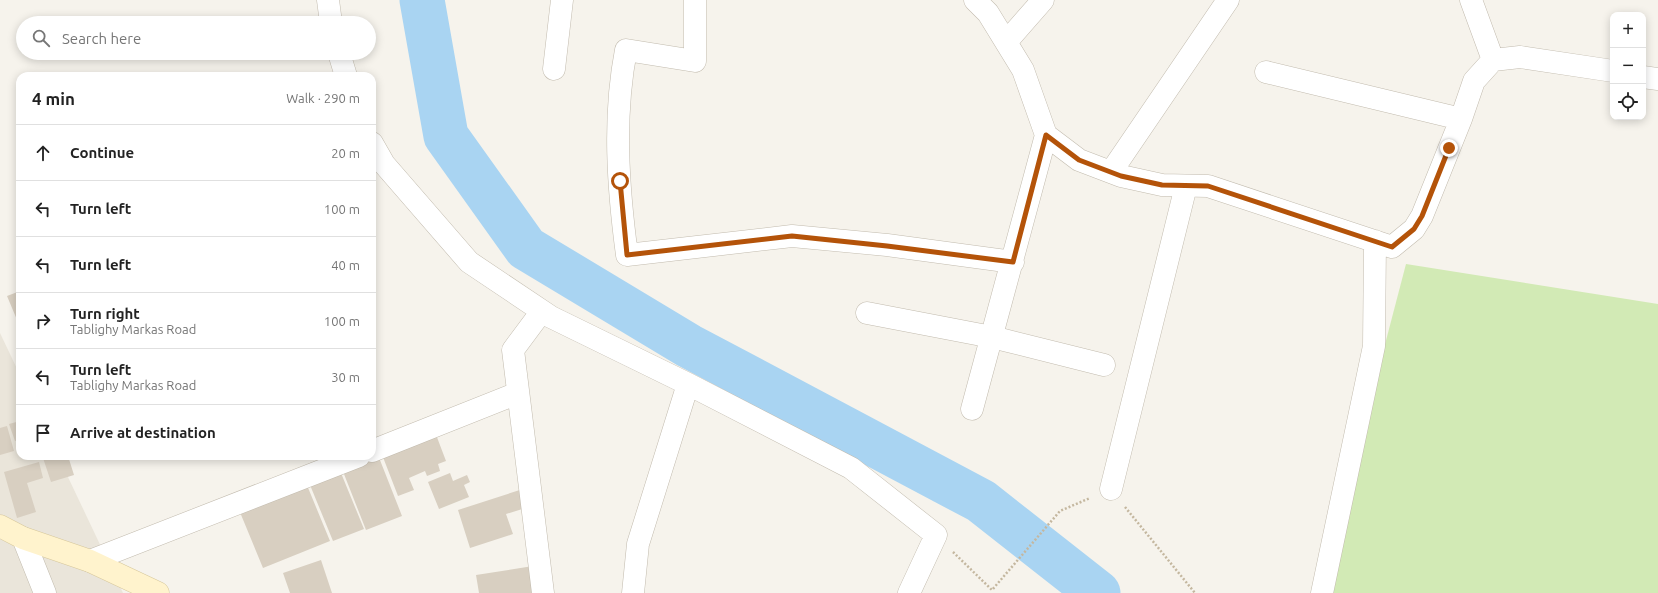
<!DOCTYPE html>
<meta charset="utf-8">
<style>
body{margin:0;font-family:Ubuntu,sans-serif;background:#f2f2f2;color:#222}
.controls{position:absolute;right:12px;top:12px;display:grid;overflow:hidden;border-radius:8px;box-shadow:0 2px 10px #0003}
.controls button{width:36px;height:36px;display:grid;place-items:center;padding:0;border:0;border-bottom:1px solid #e0e0e0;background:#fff;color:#222;font:20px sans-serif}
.stop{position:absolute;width:12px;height:12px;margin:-9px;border:3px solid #b45309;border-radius:50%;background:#fff}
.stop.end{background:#b45309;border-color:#fff;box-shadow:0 1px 4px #0008}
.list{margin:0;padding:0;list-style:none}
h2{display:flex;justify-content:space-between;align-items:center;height:52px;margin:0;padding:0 16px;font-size:17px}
h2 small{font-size:13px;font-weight:400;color:#767676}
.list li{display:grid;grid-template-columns:26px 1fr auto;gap:12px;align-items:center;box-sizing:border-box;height:56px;padding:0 16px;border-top:1px solid #e0e0e0}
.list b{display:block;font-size:15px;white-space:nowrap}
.list p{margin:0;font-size:13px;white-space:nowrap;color:#767676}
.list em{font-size:13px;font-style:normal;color:#767676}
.icon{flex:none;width:22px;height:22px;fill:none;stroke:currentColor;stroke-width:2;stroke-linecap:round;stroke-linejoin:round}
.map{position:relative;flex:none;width:1658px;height:593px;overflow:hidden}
.search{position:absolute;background:#fff;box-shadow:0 2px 10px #0003;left:16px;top:16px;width:360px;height:44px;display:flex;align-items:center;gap:10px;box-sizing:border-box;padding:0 14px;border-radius:22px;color:#767676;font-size:15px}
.panel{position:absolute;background:#fff;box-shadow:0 2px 10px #0003;left:16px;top:72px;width:360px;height:388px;border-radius:12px}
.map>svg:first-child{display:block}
.residential{fill:#eae5da}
.green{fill:#d2eab5}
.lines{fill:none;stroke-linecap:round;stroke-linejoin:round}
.river{stroke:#a9d4f2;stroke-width:45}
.building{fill:#d8cfc1}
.street-casing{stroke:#c2bbae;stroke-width:23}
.secondary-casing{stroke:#d6c79b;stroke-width:23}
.path{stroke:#c4b79f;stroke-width:2.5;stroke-dasharray:2 2;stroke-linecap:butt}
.street{stroke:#fff;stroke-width:22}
.secondary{stroke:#fff3cd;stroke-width:22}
.route{stroke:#b45309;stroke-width:5}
</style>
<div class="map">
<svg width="1658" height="593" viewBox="0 0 1658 593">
<rect width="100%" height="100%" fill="#f6f3ec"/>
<path class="residential" d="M0,333L20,375V456H58L123,593H0Z"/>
<path class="green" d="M1406,264L1658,304V593H1320Z"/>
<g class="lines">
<path class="river" d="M422,0L446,136L526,248L689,346L981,501L1098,593"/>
</g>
<path class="building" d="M20,291V327L7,296Z
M20,421V440L15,441L9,424Z
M7,426L14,451L0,455V428Z
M435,432L446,461L438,464L440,471L427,476L425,471L409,478L414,490L398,496L381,452Z
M378,455L402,516L366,530L342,469Z
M50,456H68L74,475L51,482L43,458Z
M39,462L43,478L27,483L36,512L17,518L4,472Z
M341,473L364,529L333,541L310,485Z
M450,473L453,481L467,475L470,482L464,485L469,497L439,509L428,482Z
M304,478L330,541L263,568L237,505Z
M526,488L532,506L506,514L513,534L470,548L458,510Z
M321,560L332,593H290L283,573Z
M533,566L538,593H479L476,575Z"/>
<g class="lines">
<defs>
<path id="street" d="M328,0L331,23
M695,0V61L626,50C613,117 618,188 627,255L792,236L887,245L1013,262
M975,0L988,13L1023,70L1046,135L1079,160L1121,176L1162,185L1208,186L1392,247L1414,229L1422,216L1461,119L1474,81L1493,60L1520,57L1613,71
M1471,0L1493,60
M1007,41L1043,0
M339,53L346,76
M554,69L562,0
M1266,72L1461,119
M1643,77L1658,79
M372,143L384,164L469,262L551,317L688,384L851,468L936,535L909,593
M1111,172L1228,0
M542,311L513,350L543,593
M867,313L992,337L1104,365
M972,409L1046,135
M372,451L518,393
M1111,489L1186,186
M23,538L45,593
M90,561L359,456
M633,593L638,544L688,384
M1322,593L1374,346L1375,241"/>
<path id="secondary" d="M0,526L23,538L90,561L158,593"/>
</defs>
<use href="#street" class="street-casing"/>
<use href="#secondary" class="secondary-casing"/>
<path class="path" d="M1125,507L1195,593
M953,552L992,590L1060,511L1090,498"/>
<use href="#street" class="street"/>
<use href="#secondary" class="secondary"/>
</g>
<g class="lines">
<path class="route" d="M620,181L627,255L792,236L887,246L1013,262L1046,135L1079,160L1121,176L1162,185L1208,186L1392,247L1414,229L1422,216L1449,148"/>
</g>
</svg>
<div class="controls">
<button>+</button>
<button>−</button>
<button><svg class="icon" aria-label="locate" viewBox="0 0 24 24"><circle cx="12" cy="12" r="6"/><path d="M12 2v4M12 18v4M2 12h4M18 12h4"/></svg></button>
</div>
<div class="stop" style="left:620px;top:181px"></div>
<div class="stop end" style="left:1449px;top:148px"></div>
<div class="search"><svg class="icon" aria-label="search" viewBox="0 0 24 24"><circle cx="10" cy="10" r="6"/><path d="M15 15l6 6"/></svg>Search here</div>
<section class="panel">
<h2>4 min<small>Walk · 290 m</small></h2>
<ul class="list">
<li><svg class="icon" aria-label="ahead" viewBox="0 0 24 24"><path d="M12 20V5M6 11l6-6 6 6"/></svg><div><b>Continue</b></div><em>20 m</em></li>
<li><svg class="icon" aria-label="left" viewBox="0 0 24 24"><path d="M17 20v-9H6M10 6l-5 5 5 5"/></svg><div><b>Turn left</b></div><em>100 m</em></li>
<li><svg class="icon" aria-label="left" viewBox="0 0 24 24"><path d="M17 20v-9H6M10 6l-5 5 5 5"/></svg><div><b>Turn left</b></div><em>40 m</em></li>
<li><svg class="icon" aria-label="right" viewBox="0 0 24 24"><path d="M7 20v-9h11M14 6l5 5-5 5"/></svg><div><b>Turn right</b><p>Tablighy Markas Road</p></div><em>100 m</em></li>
<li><svg class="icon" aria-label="left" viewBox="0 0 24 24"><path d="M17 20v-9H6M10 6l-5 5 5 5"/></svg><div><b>Turn left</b><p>Tablighy Markas Road</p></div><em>30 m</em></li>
<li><svg class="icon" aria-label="arrive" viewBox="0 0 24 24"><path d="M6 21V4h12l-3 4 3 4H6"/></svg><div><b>Arrive at destination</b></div></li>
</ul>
</section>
</div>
